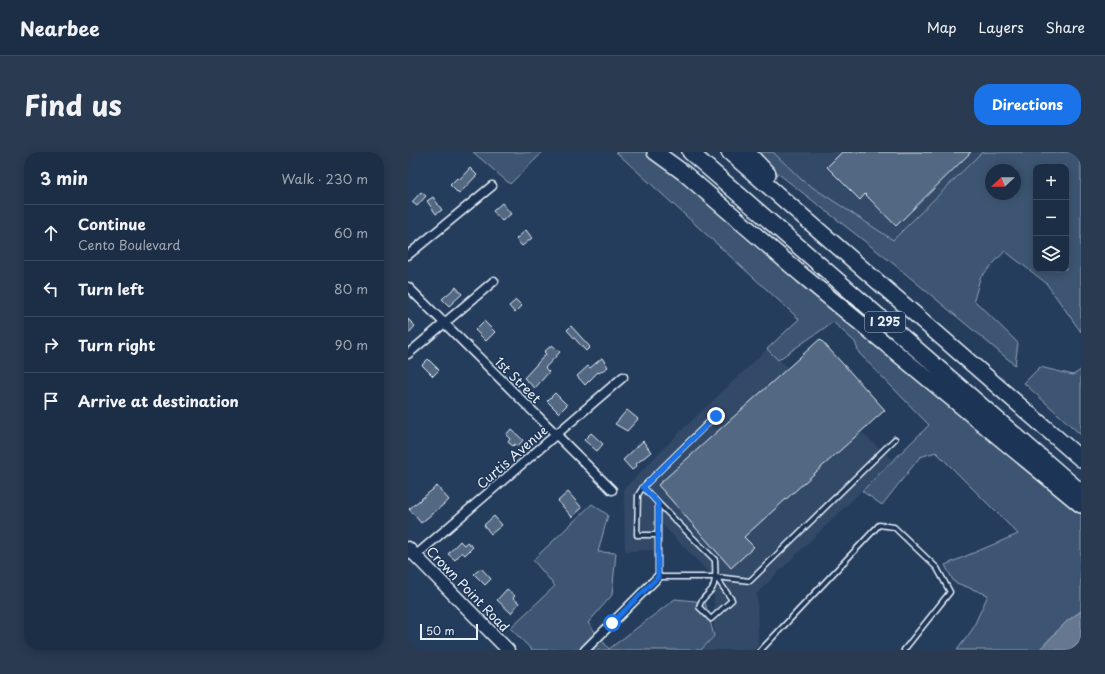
<!DOCTYPE html>
<meta charset="utf-8">
<style>
body{margin:0;font-family:"Playpen Sans",sans-serif;background:#293a51;color:#f1f3f6}
.controls{position:absolute;right:12px;top:12px;display:grid;overflow:hidden;border-radius:8px;box-shadow:0 2px 10px #0003}
.controls button{width:36px;height:36px;display:grid;place-items:center;padding:0;border:0;border-bottom:1px solid #3a4a5f;background:#1c2e46;color:#f1f3f6;font:20px sans-serif}
.compass{position:absolute;left:577px;top:12px;width:36px;height:36px;border-radius:50%;background:#1c2e46;box-shadow:0 2px 10px #0003;rotate:248deg}
.scale{position:absolute;left:12px;bottom:10px;width:58px;box-sizing:border-box;padding-left:4px;border:2px solid #e8f1f8;border-top:0;font-size:11px;line-height:14px;white-space:nowrap;color:#e8f1f8;-webkit-text-stroke:3px #1d3557;paint-order:stroke}
.stop{position:absolute;width:12px;height:12px;margin:-9px;border:3px solid #1a73e8;border-radius:50%;background:#fff}
.stop.end{background:#1a73e8;border-color:#fff;box-shadow:0 1px 4px #0008}
.list{margin:0;padding:0;list-style:none}
h2{display:flex;justify-content:space-between;align-items:center;height:52px;margin:0;padding:0 16px;font-size:17px}
h2 small{font-size:13px;font-weight:400;color:#a0a8b3}
.list li{display:grid;grid-template-columns:26px 1fr auto;gap:12px;align-items:center;box-sizing:border-box;height:56px;padding:0 16px;border-top:1px solid #3a4a5f}
.list b{display:block;font-size:15px;white-space:nowrap}
.list p{margin:0;font-size:13px;white-space:nowrap;color:#a0a8b3}
.list em{font-size:13px;font-style:normal;color:#a0a8b3}
.icon{flex:none;width:22px;height:22px;fill:none;stroke:currentColor;stroke-width:2;stroke-linecap:round;stroke-linejoin:round}
.map{position:relative;flex:none;width:673px;height:498px;overflow:hidden;border-radius:16px}
header{display:flex;align-items:center;gap:24px;box-sizing:border-box;height:56px;padding:0 20px;background:#1c2e46;border-bottom:1px solid #3a4a5f}
header strong{font-size:19px}
nav{display:flex;gap:22px;margin-inline-start:auto;font-size:14px}
.intro{display:flex;align-items:center;justify-content:space-between;box-sizing:border-box;height:96px;padding:0 24px}
h1{margin:0;font-size:28px}
.button{padding:10px 18px;border-radius:16px;background:#1a73e8;color:#fff;font-size:14px;font-weight:700}
main{display:flex;gap:24px;padding:0 24px}
aside{flex:1;background:#1c2e46;border-radius:16px;box-shadow:0 2px 10px #0003}
.map>svg:first-child{display:block}
.built{fill:#334a68}
.green{fill:#3e5472;stroke:#93a2b5;fill-rule:evenodd}
.water{fill:#657890;stroke:#99a8ba}
.lines{fill:none;stroke-linecap:round;stroke-linejoin:round}
.stream{stroke:#99a8ba;stroke-width:2.5}
.building{fill:#536782;stroke:#e8f1f8}
.service-casing{stroke:#e8f1f8;stroke-width:7}
.minor-casing{stroke:#e8f1f8;stroke-width:11}
.secondary-casing{stroke:#e8f1f8;stroke-width:15}
.motorway-casing{stroke:#e8f1f8;stroke-width:18}
.service{stroke:#1d3557;stroke-width:4}
.minor{stroke:#1d3557;stroke-width:8}
.secondary{stroke:#1d3557;stroke-width:12}
.motorway{stroke:#1d3557;stroke-width:15}
.route{stroke:#1a73e8;stroke-width:5}
.labels{text-anchor:middle;stroke-width:3;stroke-linejoin:round;paint-order:stroke}
.shield{fill:#1d3557;stroke:#abb9c8;stroke-width:1}
.shield-label{font-size:12px;font-weight:bold;fill:#e8f1f8}
.street-label{font-size:13px;fill:#e8f1f8;stroke:#1d3557}
</style>
<header>
<strong>Nearbee</strong>
<nav><a>Map</a><a>Layers</a><a>Share</a></nav>
</header>
<div class="intro"><h1>Find us</h1><a class="button">Directions</a></div>
<main>
<aside>
<h2>3 min<small>Walk · 230 m</small></h2>
<ul class="list">
<li><svg class="icon" aria-label="ahead" viewBox="0 0 24 24"><path d="M12 20V5M6 11l6-6 6 6"/></svg><div><b>Continue</b><p>Cento Boulevard</p></div><em>60 m</em></li>
<li><svg class="icon" aria-label="left" viewBox="0 0 24 24"><path d="M17 20v-9H6M10 6l-5 5 5 5"/></svg><div><b>Turn left</b></div><em>80 m</em></li>
<li><svg class="icon" aria-label="right" viewBox="0 0 24 24"><path d="M7 20v-9h11M14 6l5 5-5 5"/></svg><div><b>Turn right</b></div><em>90 m</em></li>
<li><svg class="icon" aria-label="arrive" viewBox="0 0 24 24"><path d="M6 21V4h12l-3 4 3 4H6"/></svg><div><b>Arrive at destination</b></div></li>
</ul>
</aside>
<div class="map">
<svg width="673" height="498" viewBox="0 0 673 498">
<rect width="100%" height="100%" fill="#253d5d"/>
<filter id="ink" filterUnits="userSpaceOnUse"><feTurbulence type="fractalNoise" baseFrequency=".025" numOctaves="2"/><feDisplacementMap in="SourceGraphic" scale="8" xChannelSelector="R" yChannelSelector="G"/><feConvolveMatrix kernelMatrix="1 2 1 2 8 2 1 2 1" color-interpolation-filters="sRGB"/></filter>
<g filter="url(#ink)">
<path class="built" d="M365,0H574L485,88L395,29Z
M359,197L485,308L349,441L350,494L346,498H293L306,484V426L248,366L246,398L217,399L216,337L272,280Z"/>
<path class="green" d="M65,0H135L102,32Z
M208,0H237L247,6L673,362V459L658,470L631,498H549L564,478L580,443L546,430L537,413L610,382L528,300L512,305L474,353L454,339L521,273L451,201L447,190L425,170L370,208L359,197L391,167Z
M347,0H365L395,29L485,88L574,0H673V180L638,131L597,99L572,126L566,148L610,191L607,213L487,113L349,5ZM628,15H658V117H628ZM583,18H607V42H583Z
M632,215L665,223L673,218V283L616,231Z
M184,352L200,363L190,400L208,401L204,443L180,471L201,497L267,447L297,450L306,484L293,498H124L102,476L147,434L125,408Z"/>
<path class="water" d="M673,459V489L663,498H631L658,470Z"/>
<g class="lines">
<path class="stream" d="M667,498L673,491"/>
</g>
<path class="building" d="M434,0H563L488,74L457,42L452,48L419,15Z
M62,16L69,23L51,42L42,33L49,26L51,28Z
M13,40L18,44L9,54L4,50Z
M25,45L34,58L28,62L19,49Z
M94,51L103,62L94,69L85,59Z
M118,78L124,86L114,94L108,87Z
M48,135L54,142L41,154L34,147Z
M108,148L114,154L107,161L101,154Z
M0,167L7,174L0,182Z
M76,169L87,180L78,189L67,178Z
M163,174L182,195L178,199L159,178Z
M412,187L477,258L336,385L346,395L323,416L250,333Z
M144,193L152,200L137,216L141,220L127,236L116,226L138,202L136,200Z
M194,206L200,215L191,221L190,220L177,233L169,224L180,214L182,216Z
M20,207L31,218L25,224L14,213Z
M147,241L159,253L151,261L139,249Z
M219,258L230,267L219,279L207,272Z
M103,277L115,288L110,294L107,292L105,294L100,290L102,287L98,283Z
M183,281L195,292L189,299L176,288Z
M235,289L243,300L228,312L229,314L224,318L215,308Z
M29,334L41,348L13,371L1,357Z
M160,340L174,356L164,365L150,349Z
M86,364L94,373L83,382L76,373Z
M52,389L56,393L59,390L65,395L57,403L54,400L47,408L40,402Z
M73,416L83,427L77,433L66,422Z
M99,437L107,444L105,446L111,451L103,461L89,448Z"/>
<g class="lines">
<defs>
<path id="service" d="M235,335L230,343L229,383H249
M250,351L235,335L307,264
M308,425L324,448L303,467L291,455C293,446 299,444 304,437C309,428 307,417 307,408L250,351V425H308L342,429L487,287
M353,498L471,373L486,375L529,416L542,440L496,498"/>
<path id="minor" d="M0,103L84,34
M0,135L204,338
M0,202L86,129
M7,404L215,225
M177,498L250,425"/>
<path id="secondary" d="M0,396L100,498"/>
<path id="motorway" d="M247,0L276,21L394,123L673,353
M282,0L673,340
M321,0L673,307
M339,0L360,22"/>
</defs>
<use href="#service" class="service-casing"/>
<use href="#minor" class="minor-casing"/>
<use href="#secondary" class="secondary-casing"/>
<use href="#motorway" class="motorway-casing"/>
<use href="#service" class="service"/>
<use href="#minor" class="minor"/>
<use href="#secondary" class="secondary"/>
<use href="#motorway" class="motorway"/>
</g>
</g>
<g class="lines" filter="url(#ink)">
<path class="route" d="M204,471L250,425V351L235,335L308,264"/>
</g>
<g class="labels">
<rect class="shield" x="457" y="160" width="40" height="20" rx="3"/>
<g class="shield-label">
<text x="477" y="174">I 295</text>
</g>
<g class="street-label">
<text transform="translate(110 228) rotate(45)" y="5">1st Street</text>
<text transform="translate(104 305) rotate(-41)" y="5">Curtis Avenue</text>
<text transform="translate(60 437) rotate(46)" y="5">Crown Point Road</text>
</g>
</g>
</svg>
<div class="controls">
<button>+</button>
<button>−</button>
<button><svg class="icon" aria-label="layers" viewBox="0 0 24 24"><path d="M12 4l9 5-9 5-9-5zM3 14l9 5 9-5"/></svg></button>
</div>
<svg class="compass" viewBox="-18 -18 36 36"><path d="M0-13l5 13h-10z" fill="#e53935"/><path d="M0 13l5-13h-10z" fill="#a0a8b3"/></svg>
<div class="scale">50 m</div>
<div class="stop" style="left:204px;top:471px"></div>
<div class="stop end" style="left:308px;top:264px"></div>
</div>
</main>
